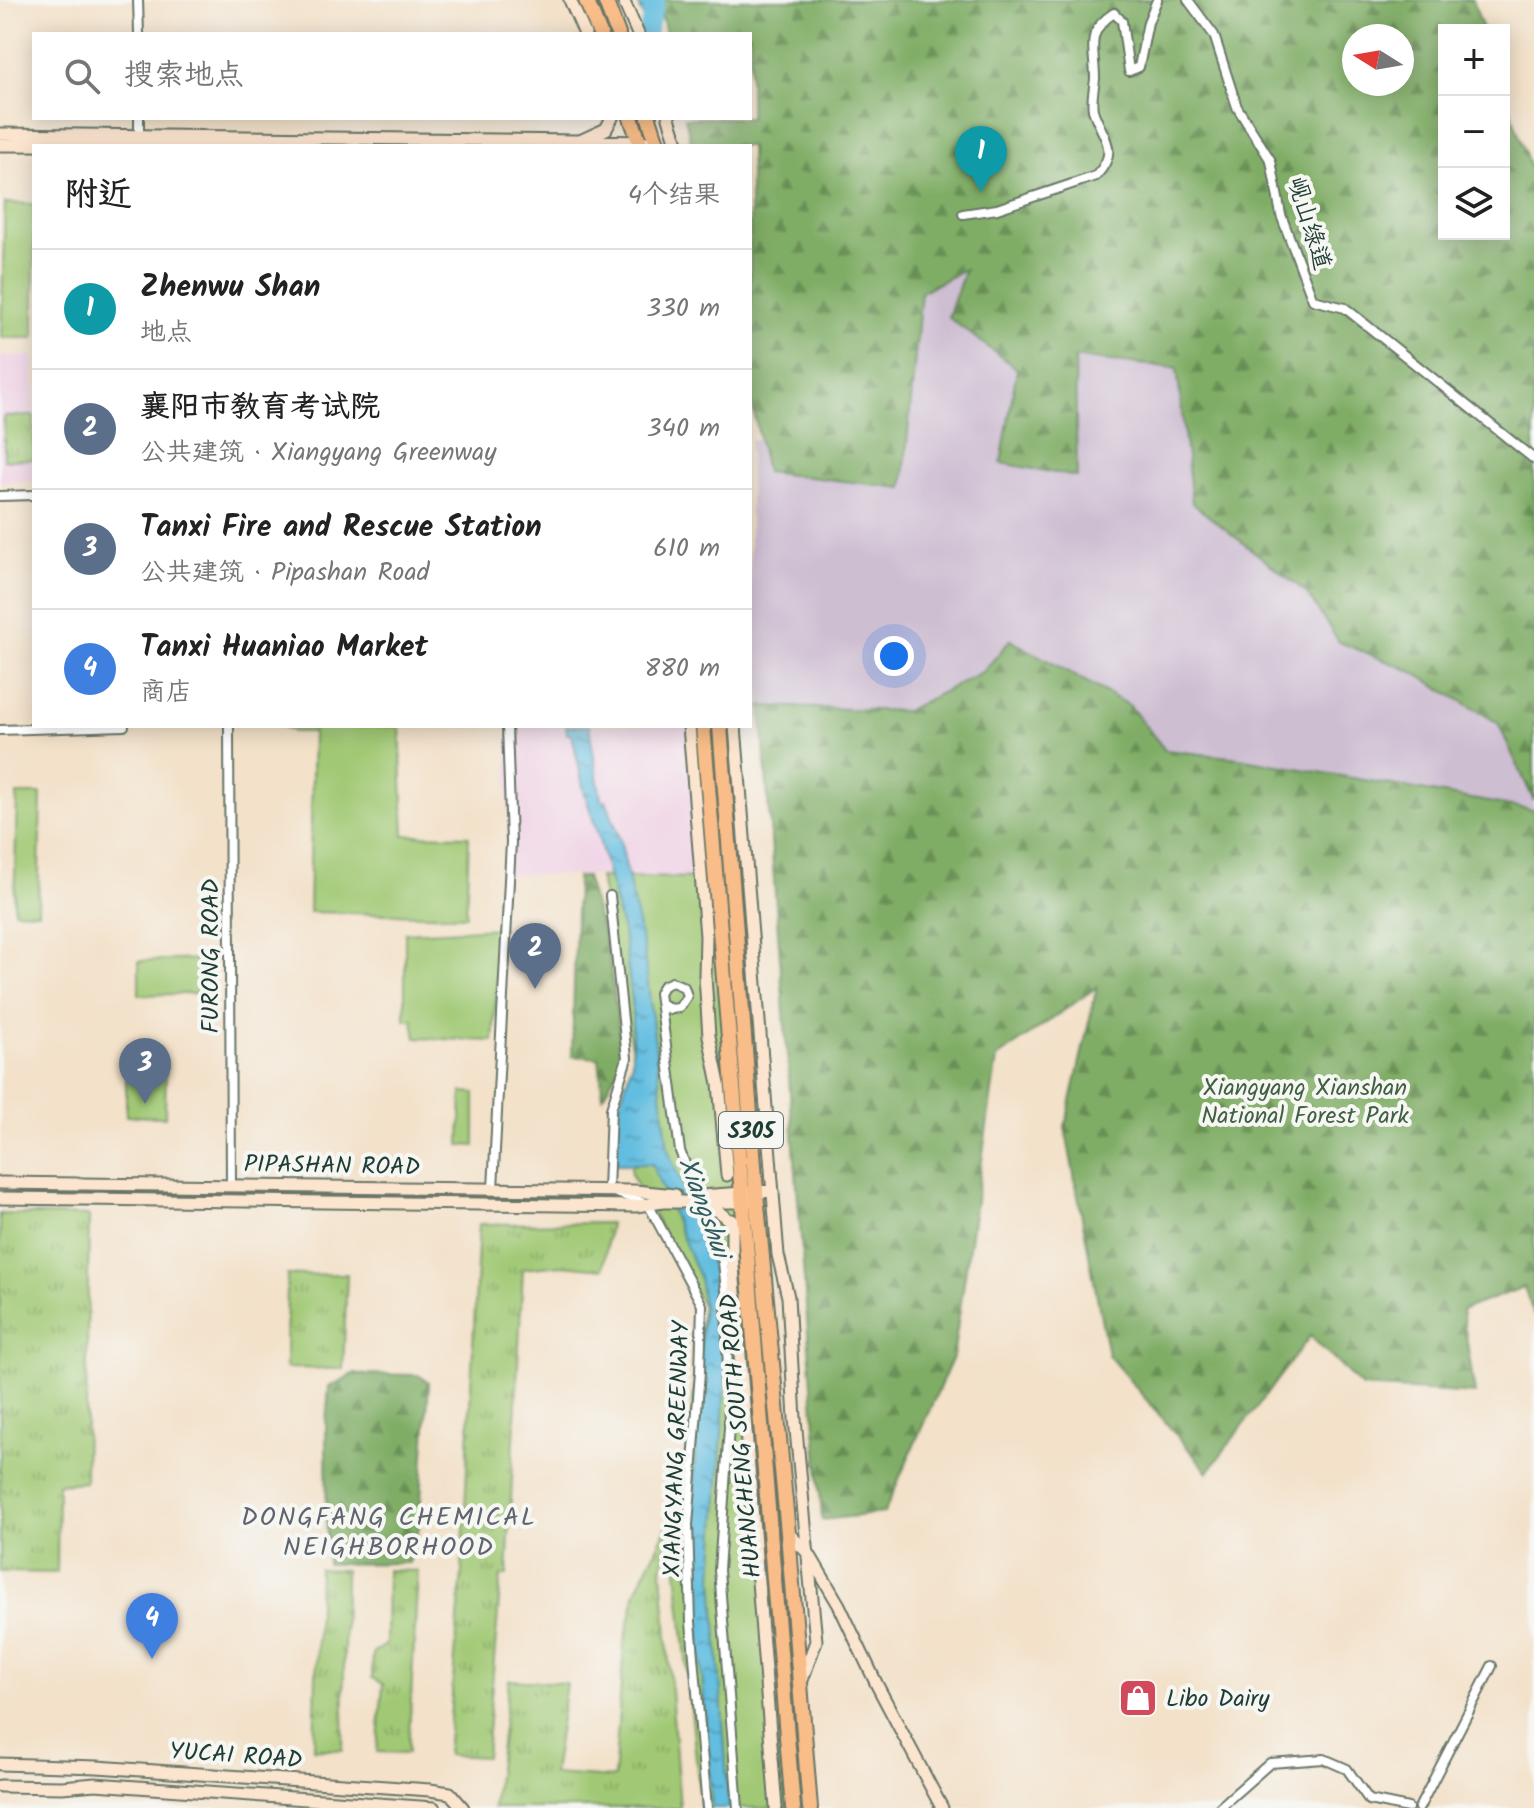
<!DOCTYPE html>
<html lang="zh">
<meta charset="utf-8">
<style>
body{margin:0;font-family:Kalam,"LXGW WenKai TC",sans-serif;background:#f6f6f6;color:#222}
.controls{position:absolute;right:24px;top:24px;display:grid;overflow:hidden;border-radius:0px;box-shadow:0 4px 20px #0003}
.controls button{width:72px;height:72px;display:grid;place-items:center;padding:0;border:0;border-bottom:2px solid #e0e0e0;background:#fff;color:#222;font:40px sans-serif}
.compass{position:absolute;left:1342px;top:24px;width:72px;height:72px;border-radius:50%;background:#fff;box-shadow:0 4px 20px #0003;rotate:281deg}
.you{position:absolute;left:894px;top:656px;width:28px;height:28px;margin:-20px;border:6px solid #fff;border-radius:50%;background:#1a73e8;box-shadow:0 0 0 12px #1a73e833}
.badge{display:grid;place-items:center;width:52px;height:52px;border-radius:50%;background:#d1495b;color:#fff;font-size:26px;font-weight:700}
.pin{position:absolute;translate:-50% -66px;filter:drop-shadow(0 2px 4px #0008)}
.pin::after{content:'';position:absolute;top:42px;width:28px;height:24px;background:inherit;clip-path:polygon(0 0,100% 0,50% 100%)}
.list{margin:0;padding:0;list-style:none}
h2{display:flex;justify-content:space-between;align-items:center;height:104px;margin:0;padding:0 32px;font-size:34px}
h2 small{font-size:26px;font-weight:400;color:#767676}
.list li{display:grid;grid-template-columns:52px 1fr auto;gap:24px;align-items:center;box-sizing:border-box;height:120px;padding:0 32px;border-top:2px solid #e0e0e0}
.list b{display:block;font-size:30px;white-space:nowrap}
.list p{margin:0;font-size:26px;white-space:nowrap;color:#767676}
.list em{font-size:26px;font-style:normal;color:#767676}
.icon{flex:none;width:44px;height:44px;fill:none;stroke:currentColor;stroke-width:2;stroke-linecap:round;stroke-linejoin:round}
.map{position:relative;flex:none;width:1534px;height:1808px;overflow:hidden}
.search{position:absolute;background:#fff;box-shadow:0 4px 20px #0003;left:32px;top:32px;width:720px;height:88px;display:flex;align-items:center;gap:20px;box-sizing:border-box;padding:0 28px;border-radius:0px;color:#767676;font-size:30px}
.panel{position:absolute;background:#fff;box-shadow:0 4px 20px #0003;left:32px;top:144px;width:720px;height:584px;border-radius:0px}
.map>svg:first-child{display:block}
.built{fill:#f0d0e5}
.industrial{fill:#cebed2}
.grass{fill:url(#grass-tufts);stroke:#608354;stroke-width:2}
.forest{fill:url(#forest-firs);stroke:#50754d;stroke-width:2;fill-rule:evenodd}
.park{fill:#a1c974;stroke:#608354;stroke-width:2}
.water{fill:url(#water-ripples);stroke:#407d8a;stroke-width:2}
.lines{fill:none;stroke-linecap:round;stroke-linejoin:round}
.river{stroke:#62bde0;stroke-width:18}
.street-casing{stroke:#697668;stroke-width:12}
.secondary-casing{stroke:#697668;stroke-width:15}
.highway-casing{stroke:#697668;stroke-width:18}
.street{stroke:#fff;stroke-width:8}
.secondary{stroke:#fce5cf;stroke-width:11}
.highway{stroke:#f8bd88;stroke-width:14}
.labels{text-anchor:middle;stroke-width:8;stroke-linejoin:round;paint-order:stroke}
.shield{fill:#f6f6f2;stroke:#60746d;stroke-width:2}
.shield-label{font-size:22px;font-weight:bold;fill:#1f3d34}
.street-label{font-size:24px;fill:#1f3d34;stroke:#f6f6f2}
.park-label{font-size:24px;fill:#406044;stroke:#f6f6f2}
.poi-label{font-size:24px;fill:#1f3d34;stroke:#f6f6f2;text-anchor:start}
.water-label{font-size:26px;font-style:italic;fill:#305d5f;stroke:#f6f6f2}
.neighbourhood-label{font-size:26px;letter-spacing:2px;fill:#5f646e;stroke:#f6f6f2}
</style>
<div class="map">
<svg width="1534" height="1808" viewBox="0 0 1534 1808">
<defs>
<pattern id="grass-tufts" width="24" height="20" patternUnits="userSpaceOnUse" patternTransform="scale(2)"><rect width="24" height="20" fill="#a1c974"/><path d="M3 7l-1-3M5 7V3M7 7l1-3M15 17l-1-3M17 17v-4M19 17l1-3" fill="none" stroke="#83a460"/></pattern>
<pattern id="forest-firs" width="22" height="20" patternUnits="userSpaceOnUse" patternTransform="scale(2)"><rect width="22" height="20" fill="#80ad66"/><path d="M5 1l3.5 6h-7zM16 11l3.5 6h-7z" fill="#688e55"/></pattern>
<pattern id="water-ripples" width="26" height="14" patternUnits="userSpaceOnUse" patternTransform="scale(2)"><rect width="26" height="14" fill="#62bde0"/><path d="M2 4q2-2 4 0t4 0M15 11q2-2 4 0t4 0" fill="none" stroke="#509bb6"/></pattern>
</defs>
<rect width="100%" height="100%" fill="#f6f6f2"/>
<filter id="ink" filterUnits="userSpaceOnUse"><feTurbulence type="fractalNoise" baseFrequency=".0125" numOctaves="2"/><feDisplacementMap in="SourceGraphic" scale="16" xChannelSelector="R" yChannelSelector="G"/><feConvolveMatrix kernelMatrix="1 2 1 2 8 2 1 2 1" color-interpolation-filters="sRGB"/></filter>
<filter id="wash" filterUnits="userSpaceOnUse"><feTurbulence type="fractalNoise" baseFrequency=".006" numOctaves="4" result="noise"/><feDisplacementMap in="SourceGraphic" scale="32" xChannelSelector="R" yChannelSelector="G"/><feGaussianBlur stdDeviation="1.8" result="paint"/><feColorMatrix in="noise" values="0 0 0 0 0 0 0 0 0 0 0 0 0 0 0 0 0 1.4 0 .05"/><feComposite in="paint" operator="in"/></filter>
<g filter="url(#wash)">
<rect width="100%" height="100%" fill="#f3e1c9"/>
<path class="built" d="M0,356H34V481L0,482Z
M507,726H689L701,878L508,874Z"/>
<path class="industrial" d="M966,268L1017,369L1077,477L1075,356L1177,368L1192,503L1306,592L1339,642L1411,671L1498,723L1534,801V810L1239,758L1165,750L1129,705L984,671L906,711L761,706L750,615V441L761,439L766,473L903,487L921,291Z"/>
<path class="grass" d="M4,416H34V459L4,460Z
M0,1214L89,1216L85,1482L58,1484L57,1573L0,1572Z
M610,1223L603,1269L562,1265L523,1269L507,1575L501,1576L486,1757L447,1755L462,1571L479,1224Z
M347,1274L343,1369L286,1368L287,1275Z
M669,1523L662,1572L680,1808H493L509,1680L566,1683L553,1774L614,1778L624,1645L636,1591Z
M319,1569L345,1570L343,1750L314,1749Z
M387,1570L418,1571L408,1753L377,1752L383,1684L372,1678L373,1652L386,1645Z"/>
<path class="forest" d="M658,0H1473L1483,30H1444V234H1504V91L1534,179V801L1498,723L1411,671L1339,642L1306,592L1192,503L1177,368L1075,357L1077,477L1001,463L1017,369L948,317L965,269L921,292L903,488L766,472L750,394V146H692L685,118H750V34H666ZM1354,36H1402V84H1354Z
M1010,640L1129,705L1165,750L1239,758L1534,810V1316L1524,1287L1462,1310L1475,1394L1362,1387L1310,1336L1208,1472L1108,1355L1065,1127L1097,987L997,1058L953,1357L884,1513L822,1520L761,706L906,711L984,671Z
M577,877H586L608,951L623,1060L603,1096L599,1058L572,1056Z
M353,1374L418,1375L429,1382L419,1528L409,1563L327,1564L326,1422L329,1387Z"/>
<path class="park" d="M5,203L34,204V338H1Z
M283,726H400L404,835L469,836L466,916L309,912L313,732H293Z
M17,794H41L38,912L14,911Z
M600,877L715,878L793,1808H701L677,1570L702,1305L631,1174L633,1057Z
M501,928L493,1041L416,1038L413,1020H405V933Z
M211,959V993L139,995V961Z
M126,1062H166L165,1117L126,1116Z
M462,1092L475,1093V1146L460,1145Z"/>
<path class="water" d="M641,0H664L652,34L639,8Z
M566,726H589L601,800H606L620,839L644,952L668,1150L703,1239L716,1279L722,1310L726,1369L713,1578L729,1808H712L691,1525L703,1305L699,1277L652,1164H616L618,1110L632,1062V1000L623,932L598,835L584,791L572,734H567Z"/>
<g class="lines">
<path class="river" d="M647,34L656,0"/>
</g>
</g>
<g filter="url(#ink)">
<g class="lines">
<defs>
<path id="street" d="M138,0L139,34
M1188,0L1214,35L1237,107L1271,161L1281,215L1313,300L1345,308L1534,459
M139,118V141
M963,214L997,209L1096,176C1121,149 1102,138 1093,110C1091,100 1094,89 1095,79C1095,49 1084,32 1114,13L1122,21L1129,71L1139,67L1148,22L1157,0
M0,496L34,495
M229,726L231,1185
M0,730L124,726
M610,896L627,1058L611,1109L608,1190L648,1204L702,1305L700,1372L688,1525L691,1622L707,1808
M662,1004L670,1009L679,1008L687,996L684,987L672,982L663,986L659,993L680,1151L723,1262L726,1290L729,1427L719,1570L738,1808
M493,1189L511,842L507,726
M1219,1808L1270,1763L1324,1759L1347,1769L1369,1800L1408,1808
M1419,1808L1492,1666"/>
<path id="secondary" d="M570,0L585,34
M623,0L638,34
M669,118L678,146
M0,134L657,142
M582,140L606,129L612,118
M0,145L310,146
M689,726L706,936L705,976L709,1036L719,1084L727,1175
M735,726L778,1255L788,1297L795,1419L816,1641L801,1683
M0,1183L635,1191L675,1195
M700,1196L772,1191
M0,1198L636,1206L663,1202H747
M704,1205L719,1212L736,1226
M732,1220V1254L776,1808
M788,1533L809,1554L839,1605L877,1685L942,1808
M0,1764L97,1767L430,1790L450,1793L463,1808
M0,1786L62,1787L95,1784L434,1808"/>
<path id="highway" d="M586,0L600,34
M605,0L618,34
M631,118L641,146
M649,118L658,146
M703,726L793,1808
M720,726L757,1204L788,1533L810,1808"/>
</defs>
<use href="#street" class="street-casing"/>
<use href="#secondary" class="secondary-casing"/>
<use href="#highway" class="highway-casing"/>
<use href="#street" class="street"/>
<use href="#secondary" class="secondary"/>
<use href="#highway" class="highway"/>
</g>
</g>
<defs>
<symbol id="shop-square" viewBox="-11 -11 22 22"><rect x="-9" y="-9" width="18" height="18" rx="4" fill="#d1495b" stroke="#f6f6f2"/><path d="M-5-2.5h2.3a2.7 3.5 0 0 1 5.4 0H5L5.5 6h-11ZM-1.5-2.5h3a1.5 2.3 0 0 0-3 0Z" fill="#fff"/></symbol>
</defs>
<g fill-rule="evenodd">
<use href="#shop-square" x="1116" y="1676" width="44" height="44"/>
</g>
<g class="labels">
<rect class="shield" x="719" y="1112" width="64" height="36" rx="6"/>
<g class="shield-label">
<text x="751" y="1138">S305</text>
</g>
<g class="street-label">
<text transform="translate(1310 223) rotate(73)" y="8">岘山绿道</text>
<text transform="translate(210 956) rotate(-90)" y="8">FURONG ROAD</text>
<text transform="translate(332 1165) rotate(1)" y="8">PIPASHAN ROAD</text>
<text transform="translate(740 1436) rotate(-95)" y="8">HUANCHENG SOUTH ROAD</text>
<text transform="translate(676 1449) rotate(-88)" y="8">XIANGYANG GREENWAY</text>
<text transform="translate(236 1755) rotate(4)" y="8">YUCAI ROAD</text>
</g>
<g class="park-label">
<text x="1305" y="1095">Xiangyang Xianshan<tspan x="1305" dy="28">National Forest Park</tspan></text>
</g>
<g class="poi-label">
<text x="1166" y="1706">Libo Dairy</text>
</g>
<g class="water-label">
<text transform="translate(705 1207) rotate(70)" y="9">Xiangshui</text>
</g>
<g class="neighbourhood-label">
<text x="389" y="1525">DONGFANG CHEMICAL<tspan x="389" dy="30">NEIGHBORHOOD</tspan></text>
</g>
</g>
</svg>
<div class="controls">
<button>+</button>
<button>−</button>
<button><svg class="icon" aria-label="layers" viewBox="0 0 24 24"><path d="M12 4l9 5-9 5-9-5zM3 14l9 5 9-5"/></svg></button>
</div>
<svg class="compass" viewBox="-18 -18 36 36"><path d="M0-13l5 13h-10z" fill="#e53935"/><path d="M0 13l5-13h-10z" fill="#767676"/></svg>
<div class="you"></div>
<div class="pin badge" style="left:981px;top:192px;background:#0f9aa8">1</div>
<div class="pin badge" style="left:535px;top:989px;background:#5c6f8a">2</div>
<div class="pin badge" style="left:145px;top:1104px;background:#5c6f8a">3</div>
<div class="pin badge" style="left:152px;top:1659px;background:#3f7fe0">4</div>
<div class="search"><svg class="icon" aria-label="search" viewBox="0 0 24 24"><circle cx="10" cy="10" r="6"/><path d="M15 15l6 6"/></svg>搜索地点</div>
<section class="panel">
<h2>附近<small>4个结果</small></h2>
<ul class="list">
<li><span class="badge" style="background:#0f9aa8">1</span><div><b>Zhenwu Shan</b><p>地点</p></div><em>330 m</em></li>
<li><span class="badge" style="background:#5c6f8a">2</span><div><b>襄阳市教育考试院</b><p>公共建筑 · Xiangyang Greenway</p></div><em>340 m</em></li>
<li><span class="badge" style="background:#5c6f8a">3</span><div><b>Tanxi Fire and Rescue Station</b><p>公共建筑 · Pipashan Road</p></div><em>610 m</em></li>
<li><span class="badge" style="background:#3f7fe0">4</span><div><b>Tanxi Huaniao Market</b><p>商店</p></div><em>880 m</em></li>
</ul>
</section>
</div>
